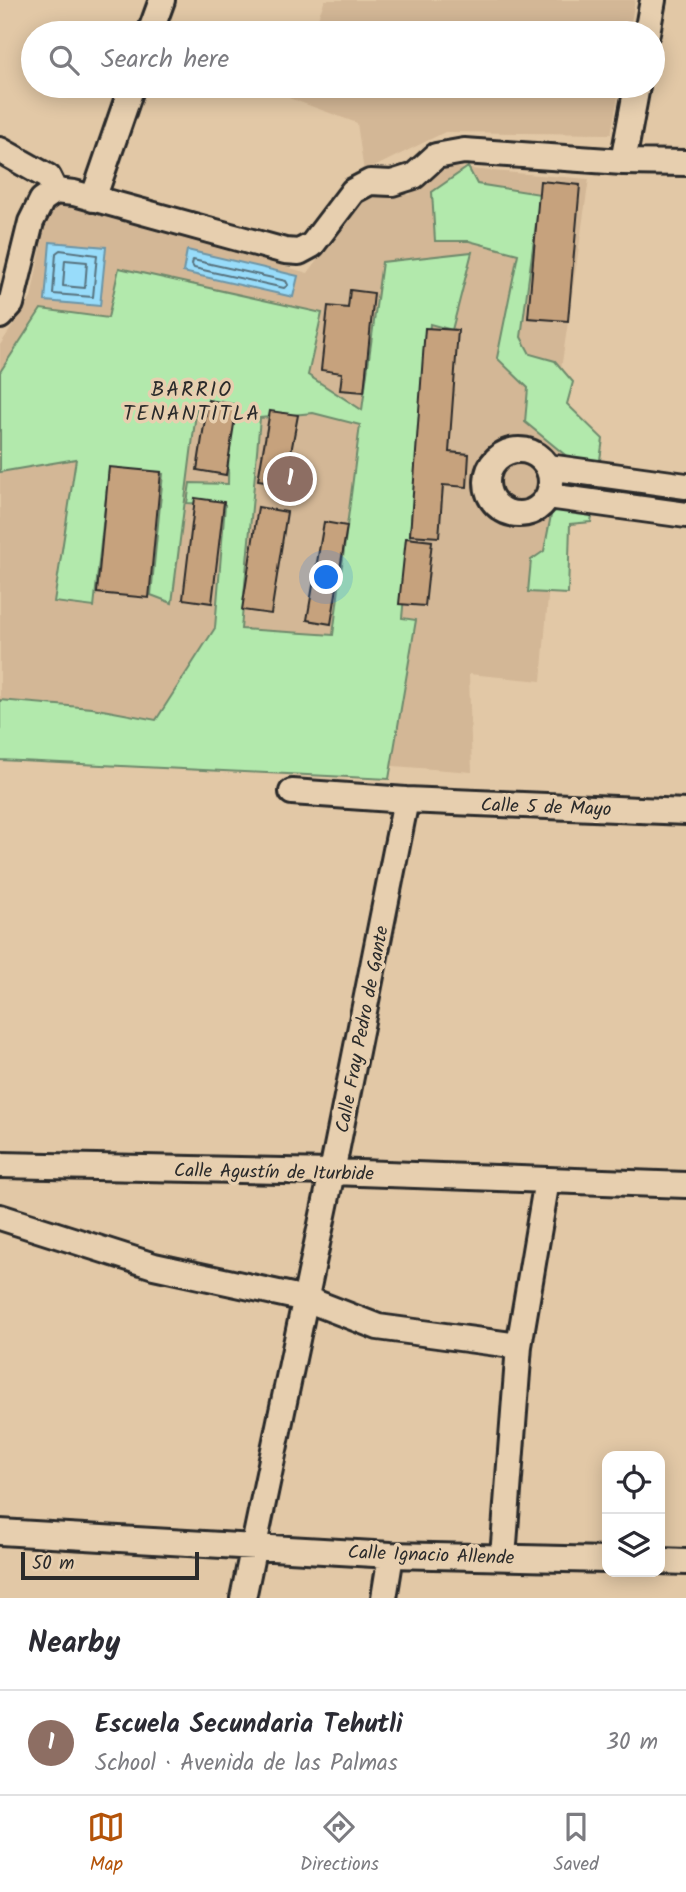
<!DOCTYPE html>
<meta charset="utf-8">
<style>
body{margin:0;font-family:Kalam,sans-serif;background:#f2f2f3;color:#2b2b33}
.controls{position:absolute;right:21px;bottom:21px;display:grid;overflow:hidden;border-radius:14px;box-shadow:0 4px 18px #0003}
.controls button{width:63px;height:63px;display:grid;place-items:center;padding:0;border:0;border-bottom:2px solid #e1e1e2;background:#fff;color:#2b2b33;font:35px sans-serif}
.scale{position:absolute;left:21px;bottom:18px;width:178px;box-sizing:border-box;padding-left:7px;border:4px solid #2b2b2b;border-top:0;font-size:19px;line-height:24px;white-space:nowrap;color:#2b2b2b;-webkit-text-stroke:5px #e7cfaf;paint-order:stroke}
.you{position:absolute;left:327px;top:578px;width:24px;height:24px;margin:-18px;border:5px solid #fff;border-radius:50%;background:#1a73e8;box-shadow:0 0 0 10px #1a73e833}
.badge{display:grid;place-items:center;width:46px;height:46px;border-radius:50%;background:#b45309;color:#fff;font-size:23px;font-weight:700}
.pin{position:absolute;translate:-50% -50%;border:4px solid #fff;box-shadow:0 2px 7px #0006}
.list{margin:0;padding:0;list-style:none}
h2{display:flex;justify-content:space-between;align-items:center;height:91px;margin:0;padding:0 28px;font-size:30px}
h2 small{font-size:23px;font-weight:400;color:#7c7c81}
.list li{display:grid;grid-template-columns:46px 1fr auto;gap:21px;align-items:center;box-sizing:border-box;height:105px;padding:0 28px;border-top:2px solid #e1e1e2}
.list b{display:block;font-size:26px;white-space:nowrap}
.list p{margin:0;font-size:23px;white-space:nowrap;color:#7c7c81}
.list em{font-size:23px;font-style:normal;color:#7c7c81}
.icon{flex:none;width:38px;height:38px;fill:none;stroke:currentColor;stroke-width:2;stroke-linecap:round;stroke-linejoin:round}
.map{position:relative;flex:none;width:686px;height:1598px;overflow:hidden}
.search{position:absolute;background:#fff;box-shadow:0 4px 18px #0003;left:21px;right:21px;top:21px;height:77px;display:flex;align-items:center;gap:18px;box-sizing:border-box;padding:0 24px;border-radius:38px;color:#7c7c81;font-size:26px}
.sheet{height:196px;background:#fff}
nav{display:flex;justify-content:space-around;align-items:center;box-sizing:border-box;height:98px;border-top:2px solid #e1e1e2;background:#fff;font-size:19px;color:#7c7c81}
nav a{display:grid;justify-items:center;gap:4px}
nav .on{color:#b45309}
.map>svg:first-child{display:block}
.built{fill:#d3b796}
.green{fill:#b2e9ac;stroke:#6e8a6c;stroke-width:2;fill-rule:evenodd}
.water{fill:#98dcfa;stroke:#6c95a7;stroke-width:2}
.lines{fill:none;stroke-linecap:round;stroke-linejoin:round}
.shore{stroke:#57727e;stroke-width:2}
.building{fill:#c6a27d;stroke:#2b2b2b;stroke-width:2}
.minor-casing{stroke:#2b2b2b;stroke-width:30}
.minor{stroke:#e7cfaf;stroke-width:24}
.labels{text-anchor:middle;stroke-width:7;stroke-linejoin:round;paint-order:stroke}
.street-label{font-size:19px;fill:#2b2b2b;stroke:#e7cfaf}
.neighbourhood-label{font-size:21px;letter-spacing:2px;fill:#2b2b2b;stroke:#e7cfaf}
</style>
<div class="map">
<svg width="686" height="1598" viewBox="0 0 686 1598">
<rect width="100%" height="100%" fill="#e2c8a6"/>
<filter id="ink" filterUnits="userSpaceOnUse"><feTurbulence type="fractalNoise" baseFrequency=".0143" numOctaves="2"/><feDisplacementMap in="SourceGraphic" scale="14" xChannelSelector="R" yChannelSelector="G"/><feConvolveMatrix kernelMatrix="1 2 1 2 8 2 1 2 1" color-interpolation-filters="sRGB"/></filter>
<g filter="url(#ink)">
<path class="built" d="M325,0H635L629,33H312Z
M293,86H620L611,134L445,132L364,172L357,123L289,98Z
M444,167L589,179L555,410L587,445L575,513L555,514L541,681L469,674L472,772L0,736V345L31,298L50,202L308,273L366,190L409,195Z"/>
<path class="green" d="M468,167L477,184L540,194L521,337L530,354L555,361L573,382L567,404L603,439L591,522L570,524L568,594L528,592L531,560L544,551L553,505H567L570,459L525,422L528,388L497,358L518,254L469,241H435L432,192Z
M472,252L452,330L430,324L402,618L416,620L389,779L0,760V700L92,708L156,720L215,628L225,505L187,503L190,483L228,484L229,404L197,405L172,603L151,595L163,474L109,470L94,607L54,602L76,459L0,472V372L41,309L108,318L119,268L322,313L308,375L362,410L382,262ZM313,413L360,425L333,635L241,629L260,418Z"/>
<path class="water" d="M50,242L106,247L100,306L45,301Z
M187,250L298,276L293,297L183,272Z"/>
<g class="lines">
<path class="shore" d="M60,250L97,255L93,297L53,294L56,253Z
M65,260L87,262L85,288L63,286Z
M193,260L286,281L288,285L284,288L194,268L192,265Z"/>
</g>
<path class="building" d="M540,181L580,185L568,321L528,318Z
M350,290L374,293L364,392L340,390L342,373L321,370L328,306L348,308Z
M425,328L458,330L449,452L469,454L467,487L443,485L439,537L410,535Z
M208,400L237,405L226,475L197,470Z
M270,411L298,415L285,484L258,480Z
M109,467L161,472L149,598L97,593Z
M195,498L224,502L212,603L183,599Z
M258,507L287,512L271,614L242,610Z
M324,522L347,526L331,624L307,620Z
M406,538L432,541L425,606L399,604Z"/>
<g class="lines">
<defs>
<path id="minor" d="M150,33L162,0
M647,33L653,0
M0,150L48,177L55,191
M623,162L637,86
M93,199L132,86
M0,316L11,304L31,222L42,200L55,191L74,193L285,251L299,252L312,245L353,191L370,182L392,183L414,176L436,156L464,151L623,162L686,163
M487 482a32 32 0 1 1 64 0a32 32 0 1 1-64 0Z
M548,467L686,486
M548,496L686,515
M292,792L406,800L686,812
M0,1165L332,1172L686,1185
M0,1217L154,1266L306,1299L378,1327L519,1346
M0,1532L391,1555L607,1560
M503,1557L519,1346L547,1180
M660,1561L686,1562
M243,1598L332,1172L406,800
M384,1598L391,1555"/>
</defs>
<use href="#minor" class="minor-casing"/>
<use href="#minor" class="minor"/>
</g>
</g>
<g class="labels">
<g class="street-label">
<text transform="translate(546 806) rotate(2)" y="7">Calle 5 de Mayo</text>
<text transform="translate(361 1029) rotate(-79)" y="7">Calle Fray Pedro de Gante</text>
<text transform="translate(274 1171) rotate(1)" y="7">Calle Agustín de Iturbide</text>
<text transform="translate(431 1554) rotate(2)" y="7">Calle Ignacio Allende</text>
</g>
<g class="neighbourhood-label">
<text x="192" y="396">BARRIO<tspan x="192" dy="24">TENANTITLA</tspan></text>
</g>
</g>
</svg>
<div class="controls">
<button><svg class="icon" aria-label="locate" viewBox="0 0 24 24"><circle cx="12" cy="12" r="6"/><path d="M12 2v4M12 18v4M2 12h4M18 12h4"/></svg></button>
<button><svg class="icon" aria-label="layers" viewBox="0 0 24 24"><path d="M12 4l9 5-9 5-9-5zM3 14l9 5 9-5"/></svg></button>
</div>
<div class="scale">50 m</div>
<div class="you"></div>
<div class="pin badge" style="left:290px;top:479px;background:#8d6e63">1</div>
<div class="search"><svg class="icon" aria-label="search" viewBox="0 0 24 24"><circle cx="10" cy="10" r="6"/><path d="M15 15l6 6"/></svg>Search here</div>
</div>
<section class="sheet">
<h2>Nearby<small></small></h2>
<ul class="list">
<li><span class="badge" style="background:#8d6e63">1</span><div><b>Escuela Secundaria Tehutli</b><p>School · Avenida de las Palmas</p></div><em>30 m</em></li>
</ul>
</section>
<nav>
<a class="on"><svg class="icon" aria-label="map" viewBox="0 0 24 24"><path d="M3 6l6-2 6 2 6-2v14l-6 2-6-2-6 2zM9 4v14M15 6v14"/></svg>Map</a>
<a><svg class="icon" aria-label="directions" viewBox="0 0 24 24"><path d="M12 3l9 9-9 9-9-9zM9 14v-3h6M13 9l2 2-2 2"/></svg>Directions</a>
<a><svg class="icon" aria-label="saved" viewBox="0 0 24 24"><path d="M7 4h10v16l-5-4-5 4z"/></svg>Saved</a>
</nav>
